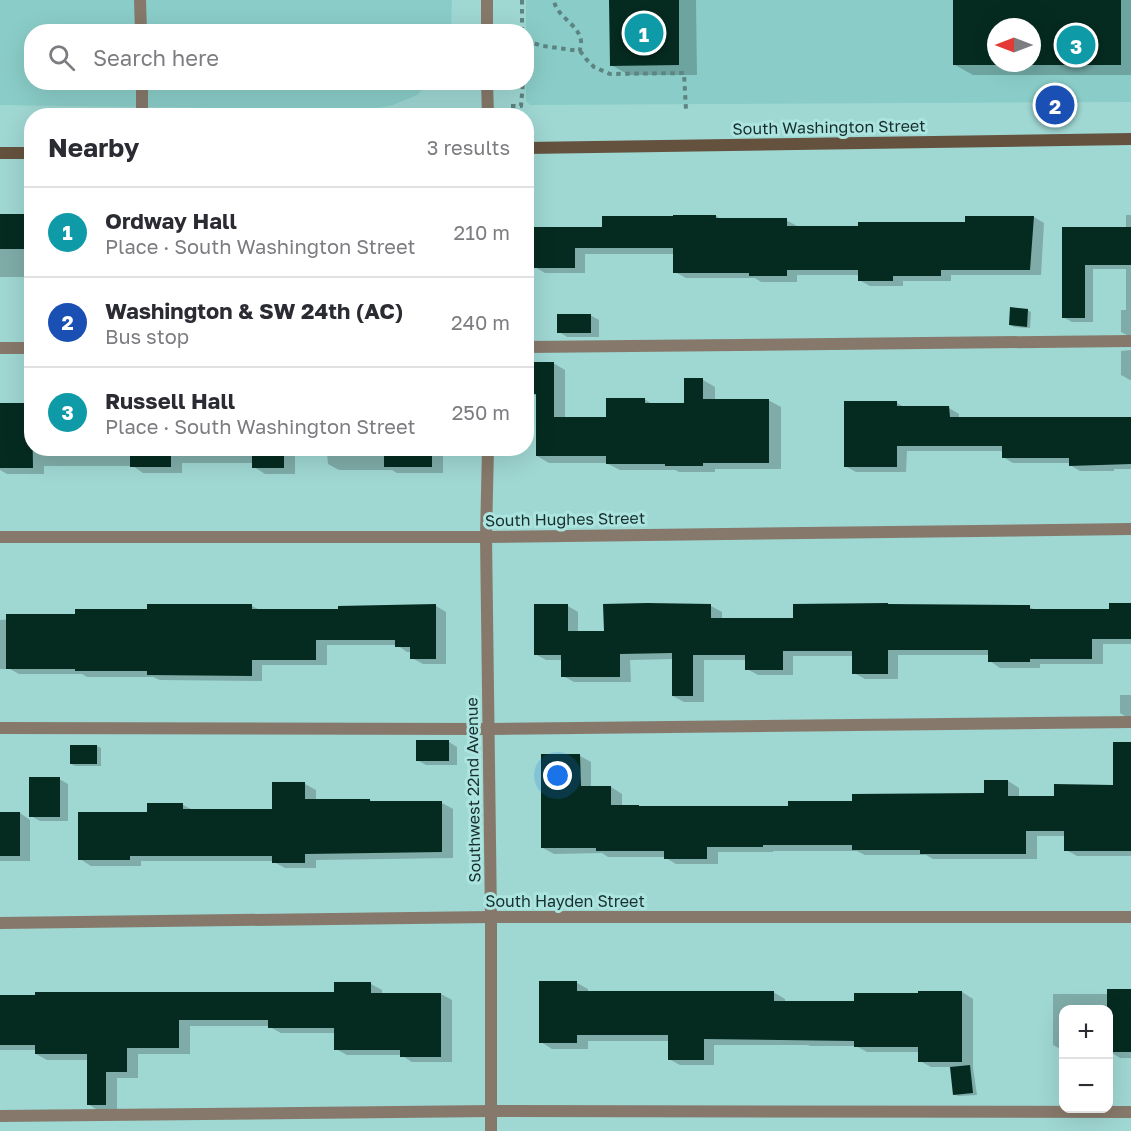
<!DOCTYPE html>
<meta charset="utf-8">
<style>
body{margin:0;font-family:"Golos Text",sans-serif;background:#f7f7f7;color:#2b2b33}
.controls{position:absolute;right:18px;bottom:18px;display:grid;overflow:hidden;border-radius:12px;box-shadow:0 6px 24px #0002}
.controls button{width:54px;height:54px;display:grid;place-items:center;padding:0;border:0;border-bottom:2px solid #e1e1e2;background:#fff;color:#2b2b33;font:30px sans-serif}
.compass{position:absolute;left:987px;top:18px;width:54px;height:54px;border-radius:50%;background:#fff;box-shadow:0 6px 24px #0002;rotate:270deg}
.you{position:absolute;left:558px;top:776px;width:21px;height:21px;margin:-15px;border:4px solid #fff;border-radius:50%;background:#1a73e8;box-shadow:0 0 0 9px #1a73e833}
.badge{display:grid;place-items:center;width:39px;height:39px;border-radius:50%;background:#1a73e8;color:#fff;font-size:20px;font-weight:700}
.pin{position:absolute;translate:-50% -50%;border:3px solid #fff;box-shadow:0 2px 6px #0006}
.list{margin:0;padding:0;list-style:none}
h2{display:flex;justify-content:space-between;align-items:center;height:78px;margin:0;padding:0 24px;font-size:26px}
h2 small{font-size:20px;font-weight:400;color:#7c7c81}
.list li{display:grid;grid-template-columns:39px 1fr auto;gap:18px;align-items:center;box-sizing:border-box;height:90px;padding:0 24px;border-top:2px solid #e1e1e2}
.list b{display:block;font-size:22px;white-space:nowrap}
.list p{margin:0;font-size:20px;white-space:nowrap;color:#7c7c81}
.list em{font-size:20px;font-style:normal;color:#7c7c81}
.icon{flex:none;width:33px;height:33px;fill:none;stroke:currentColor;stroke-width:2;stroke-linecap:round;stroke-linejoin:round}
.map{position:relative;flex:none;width:1131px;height:1131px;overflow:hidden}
.search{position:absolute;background:#fff;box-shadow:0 6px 24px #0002;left:24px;top:24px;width:510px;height:66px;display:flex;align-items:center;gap:15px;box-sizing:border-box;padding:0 21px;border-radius:24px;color:#7c7c81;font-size:22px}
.panel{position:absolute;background:#fff;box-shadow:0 6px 24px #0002;left:24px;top:108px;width:510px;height:348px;border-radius:24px}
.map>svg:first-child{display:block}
.built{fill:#8acdc8;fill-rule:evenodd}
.shadow{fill:#0003;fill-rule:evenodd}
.building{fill:#052b20}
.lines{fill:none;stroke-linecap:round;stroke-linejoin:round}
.path{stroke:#5c8481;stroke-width:4;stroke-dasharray:4.5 4.5;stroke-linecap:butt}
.service{stroke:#86796b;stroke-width:12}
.minor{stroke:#86796b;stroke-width:12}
.tertiary{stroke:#86796b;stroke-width:12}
.secondary{stroke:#64523e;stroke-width:12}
.labels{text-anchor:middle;stroke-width:6;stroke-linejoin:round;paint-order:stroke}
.street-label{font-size:16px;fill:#172e2c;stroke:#ace4e0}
</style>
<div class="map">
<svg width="1131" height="1131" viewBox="0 0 1131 1131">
<rect width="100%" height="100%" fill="#9fd7d3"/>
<path class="built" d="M0,0H452L451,31L32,32V82L429,83L417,95L393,105L366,110L0,105Z
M526,0H1131V102L530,105L526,101ZM996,27H1032V63H996Z"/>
<path class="shadow" d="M611,0H696L697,75H629L611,65Z
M955,0H1131V75H973L955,65ZM996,27H1032V63H996Z
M0,215L32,216V277H0Z
M1126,215H1131V337L1121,332V310H1126V269H1093V322H1072L1063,317V228H1126Z
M716,216L722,220H786L797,226V227L966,224L1034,217L1044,223L1041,275H951V281H903V286H870L859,280V275H797V282H761L755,278H686L675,272V254H585V273H545L535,267L604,229V218Z
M1027,310L1031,312L1030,328L1014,327L1010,324Z
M590,315L599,320V337H567L559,332Z
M1131,350V380H1130L1121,375V351Z
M553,363L565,370V418H607L644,399L654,405H685L703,380L715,387V400H768L781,407V469H715V472H679L675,470H620L606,463H549L537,456V396L532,393Z
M897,403L906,408H949L959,414V418H1131V469H1114V471H1080L1070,465V463H1013L1003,457V451H907L906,472H856L845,466Z
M0,404L32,448H443V473H397L392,470H339L328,464L327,453H295V474H265L254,467V463H182V473H143L133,466H44V474H7L0,470Z
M1131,605V644H1103V664H1040V668H1000L990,661V655H898V679H865L854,673V656H793V675H758L747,669V660H704V702H684L673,696V659L630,660L631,682H574L563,676V660H546L535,654L568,606L578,612V632H605L711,606L722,612V620H795L1029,607L1036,610H1110Z
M252,606L260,610H339L436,606L446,612V664H423L412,658V652H407L397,645H327V665H262V681L160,680L153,677H87L82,674H19L10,669H0V620L149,610Z
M1120,695H1131V718H1128L1120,713Z
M449,742L457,747V765H426L417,760Z
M1131,743V856H1077L1066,850V836H1037V859H933L926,855H865L857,851H773V852H718V864H676L666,858V857H608L602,853L554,854L543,848L542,756H580L591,762V787H611L622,794V806L789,808L985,794L1008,781L1019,788V798H1055L1115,786Z
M97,746L101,748V766H75L71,764Z
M59,779L68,784V821H40L31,816Z
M305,784L316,790V800H370L374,803H442L453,809V858L316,860V868H285L272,861H141V866H91L80,859L149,813V805H183L193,810H273Z
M0,813H20L30,820V861H0Z
M577,983L588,989V992H773L785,999V1003H856L920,994L962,992L973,999V1068L977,1095L958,1096L954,1094L951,1067H931L920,1061V1052H867L856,1046H810L808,1045H714V1065H680L669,1059V1041H588V1049H552L541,1042Z
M371,984L382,990V994H441L452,1000V1062H412L401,1055H347L336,1049V1033H281L270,1027V1026H190V1054H138V1078H117V1111H99L88,1104V1060H47L36,1054V1050H0V996L336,993Z
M1131,990V1058H1120L1109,1051L1108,1010H1064V1051L1053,1045V994H1108Z"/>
<path class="building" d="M609,0H679V65L610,66Z
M953,0H1121V65H1032V27H996V65H953Z
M0,214H27V249H0Z
M673,215H716V218H787V226H858V222H965V216H1034L1030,270H941V276H893V281H858V270H787V276H749V273H673V248H575V268H533V227H602V216H673Z
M1062,227H1131V265H1085V318H1062Z
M1010,307L1028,309L1027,327L1009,325Z
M557,314H591V333H557Z
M530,362H554V417H606V398H645V403H684V378H703V399H769V463H703V466H665V464H606V456H536V394H530Z
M844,401H897V406H949L950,417H1131V464L1069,466V458H1002V446H897V467H844Z
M0,403H32L33,468H0Z
M130,448H171V467H130Z
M252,448H284V468H252Z
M384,448H432V467H384Z
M647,603L711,604V618H793V604L888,603V604L1030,605V609H1109V603H1131V639H1092V659H1030V662H988V650H888V674H852V651H783V670H745V655H693V696H672V653L620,654V677H561V655H534V604H568V631H604L603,604Z
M147,604H252V609H338V606L436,604V659H410V647H395V640H316V660H252V676L147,675V671H75V669H6V614H75V609H147Z
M416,740H449V761H416Z
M1113,742H1131V851H1064V831H1026V854H920V850H852V845H763V847H707V859H664V851H596V848H541V754H580L581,786H611V805H639V806H788V801H852V794L984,793V780H1008V796H1054V784L1113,785Z
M70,745H97V764H70Z
M29,777H60V817H29Z
M272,782H305V799H370V801H442V852L305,854V863H272V856H130V860H78V812H147V803H183V809H272Z
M0,812H20V856H0Z
M539,981H577V991H774V1001H854V993H918V991H962V1062H918V1047H854V1041L704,1039V1060H668V1035H577V1043H539Z
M334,982H371V993H441V1057H400V1050H334V1028H268V1020H179V1048H127V1072H106V1105H87V1054H35V1045H0V995H35V992H334Z
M1107,989H1131V1052H1108V1010H1107Z
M970,1065L973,1093L953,1095L950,1067Z"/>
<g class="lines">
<path class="path" d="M522,0V32
M526,41L543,46L580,51C580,47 581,44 581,41C579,24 556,17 554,0
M580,51L587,60L594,67L610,74L684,73L686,110
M511,106H521L523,82"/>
<path class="service" d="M140,0L141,32
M142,82V116
M526,347L1131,341
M0,348H32
M0,728L489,729L1131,722
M0,1116L491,1111L1131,1112"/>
<path class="minor" d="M0,537H486L1131,529
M0,923L491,917H1131"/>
<path class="tertiary" d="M487,0V32
M487,82L488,116
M488,448L486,537L491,917V1131"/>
<path class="secondary" d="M526,148L1131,139
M0,153H32"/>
</g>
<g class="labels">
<g class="street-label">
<text transform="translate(829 127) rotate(-1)" y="6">South Washington Street</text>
<text transform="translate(565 519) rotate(-1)" y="6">South Hughes Street</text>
<text transform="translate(473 790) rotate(-91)" y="6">Southwest 22nd Avenue</text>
<text x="565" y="907">South Hayden Street</text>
</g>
</g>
</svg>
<div class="controls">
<button>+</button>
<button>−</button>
</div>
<svg class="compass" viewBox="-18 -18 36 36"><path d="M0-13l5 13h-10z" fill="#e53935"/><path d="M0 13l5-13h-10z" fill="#7c7c81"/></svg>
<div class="you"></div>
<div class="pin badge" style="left:644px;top:33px;background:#0f9aa8">1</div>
<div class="pin badge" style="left:1055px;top:105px;background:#1a4fb4">2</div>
<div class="pin badge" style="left:1076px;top:45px;background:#0f9aa8">3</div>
<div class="search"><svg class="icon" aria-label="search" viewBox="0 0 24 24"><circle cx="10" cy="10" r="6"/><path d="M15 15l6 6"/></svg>Search here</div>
<section class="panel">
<h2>Nearby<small>3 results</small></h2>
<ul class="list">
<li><span class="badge" style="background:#0f9aa8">1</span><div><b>Ordway Hall</b><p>Place · South Washington Street</p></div><em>210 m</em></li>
<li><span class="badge" style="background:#1a4fb4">2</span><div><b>Washington &amp; SW 24th (AC)</b><p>Bus stop</p></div><em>240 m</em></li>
<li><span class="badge" style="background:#0f9aa8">3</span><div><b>Russell Hall</b><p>Place · South Washington Street</p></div><em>250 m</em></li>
</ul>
</section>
</div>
